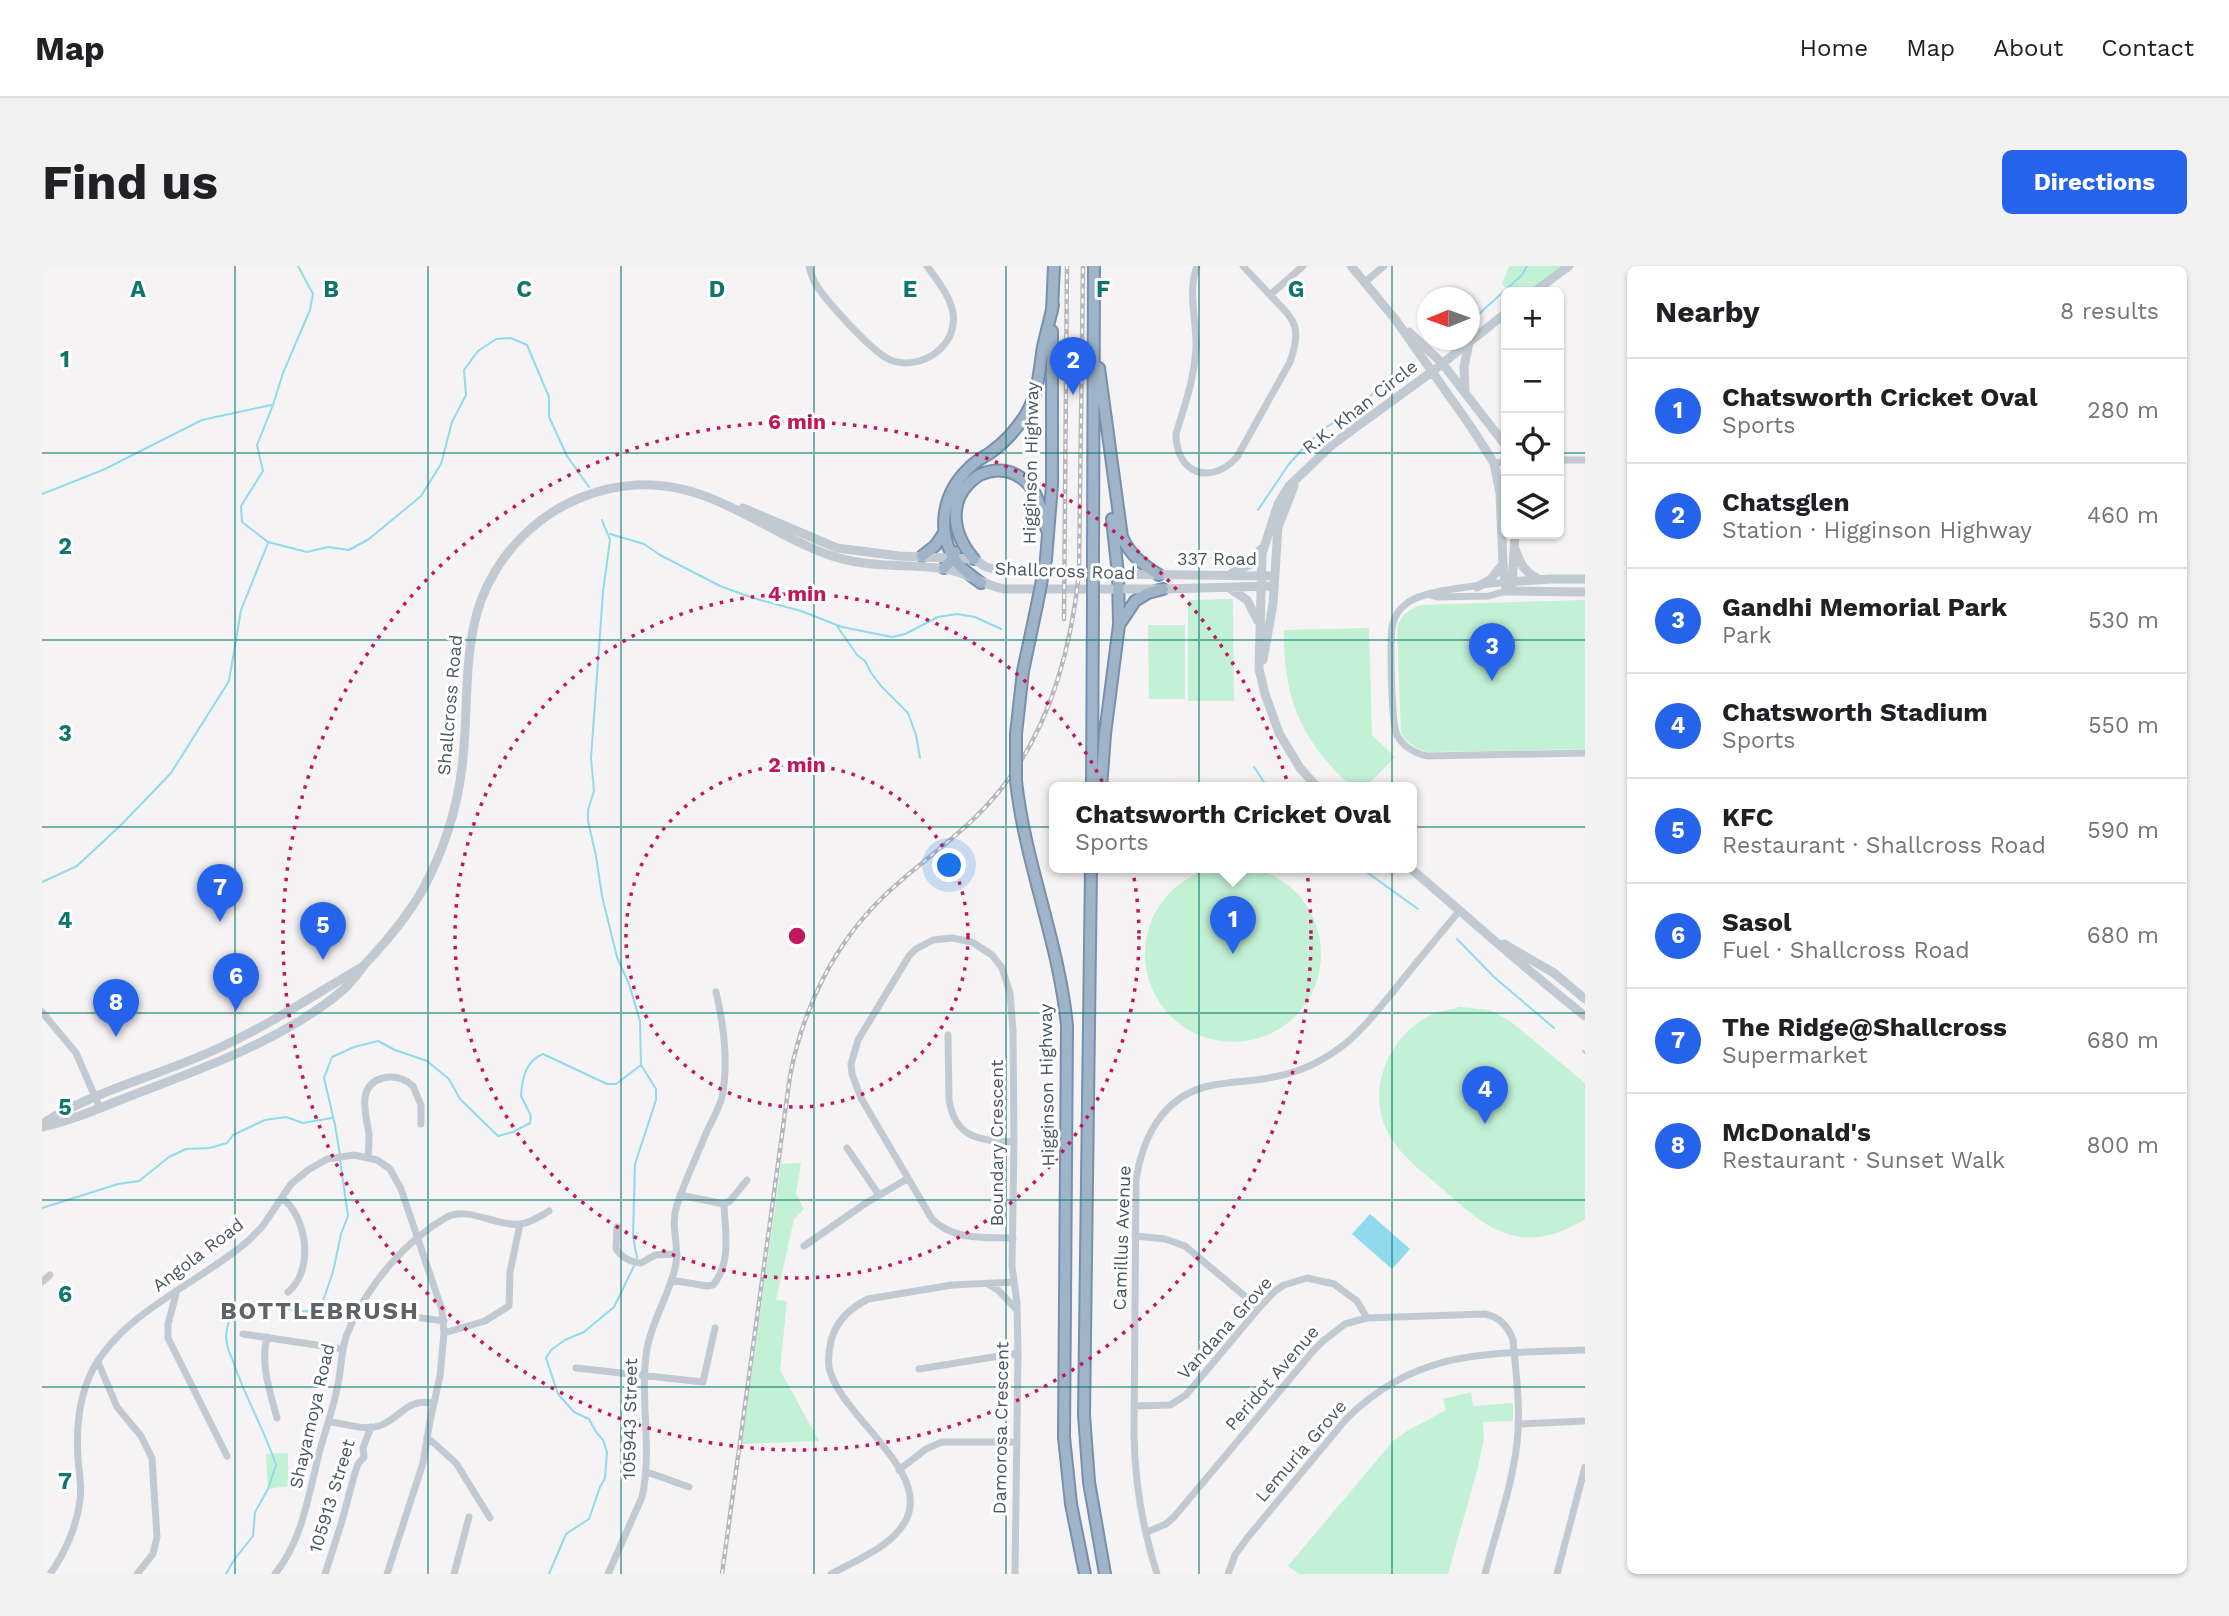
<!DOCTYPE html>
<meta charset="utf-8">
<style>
body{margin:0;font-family:"Work Sans",sans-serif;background:#f2f2f2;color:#202124}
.controls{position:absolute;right:21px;top:21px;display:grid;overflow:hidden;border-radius:10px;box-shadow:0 2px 5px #0004}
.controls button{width:63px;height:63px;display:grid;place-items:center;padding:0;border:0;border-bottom:2px solid #e0e0e0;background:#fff;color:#202124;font:35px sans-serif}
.compass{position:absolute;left:1375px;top:21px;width:63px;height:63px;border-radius:50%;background:#fff;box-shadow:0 2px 5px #0004;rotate:269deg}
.you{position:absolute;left:908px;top:600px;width:24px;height:24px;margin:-18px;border:5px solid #fff;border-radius:50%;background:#1a73e8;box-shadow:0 0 0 10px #1a73e833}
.badge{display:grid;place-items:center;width:46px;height:46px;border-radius:50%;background:#2563eb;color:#fff;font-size:23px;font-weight:700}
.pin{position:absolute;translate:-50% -58px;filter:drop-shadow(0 2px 4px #0008)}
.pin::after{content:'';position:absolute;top:37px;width:24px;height:21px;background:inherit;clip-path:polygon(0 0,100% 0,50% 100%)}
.popup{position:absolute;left:1007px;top:516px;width:368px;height:91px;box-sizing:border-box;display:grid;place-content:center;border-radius:10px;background:#fff;filter:drop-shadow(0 2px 5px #0005);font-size:23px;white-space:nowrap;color:#757577}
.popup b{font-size:26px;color:#202124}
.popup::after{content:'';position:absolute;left:50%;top:100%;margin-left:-14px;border:14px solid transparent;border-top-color:#fff}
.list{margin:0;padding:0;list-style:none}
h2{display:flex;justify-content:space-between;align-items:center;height:91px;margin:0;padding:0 28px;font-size:30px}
h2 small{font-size:23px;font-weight:400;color:#757577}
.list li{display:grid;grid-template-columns:46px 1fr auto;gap:21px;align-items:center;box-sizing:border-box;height:105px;padding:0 28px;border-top:2px solid #e0e0e0}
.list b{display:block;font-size:26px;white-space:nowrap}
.list p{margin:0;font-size:23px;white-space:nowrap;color:#757577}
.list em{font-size:23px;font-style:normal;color:#757577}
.icon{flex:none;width:38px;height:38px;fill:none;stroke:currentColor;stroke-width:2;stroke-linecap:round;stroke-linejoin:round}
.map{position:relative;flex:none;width:1543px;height:1308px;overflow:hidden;border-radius:10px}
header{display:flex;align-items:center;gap:42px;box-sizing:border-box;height:98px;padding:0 35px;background:#fff;border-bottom:2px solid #e0e0e0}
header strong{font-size:33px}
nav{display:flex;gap:38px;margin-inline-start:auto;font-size:24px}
.intro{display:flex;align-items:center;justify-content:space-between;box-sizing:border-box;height:168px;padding:0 42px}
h1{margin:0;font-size:49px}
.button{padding:18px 32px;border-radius:10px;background:#2563eb;color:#fff;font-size:24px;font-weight:700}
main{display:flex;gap:42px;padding:0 42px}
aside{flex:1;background:#fff;border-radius:10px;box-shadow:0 2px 5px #0004}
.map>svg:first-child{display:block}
.green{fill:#c3f1d5}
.water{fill:#90daee}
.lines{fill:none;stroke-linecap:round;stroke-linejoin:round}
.stream{stroke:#90daee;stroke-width:2}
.trunk-casing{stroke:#7690ad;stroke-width:14}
.minor{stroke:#c1cad2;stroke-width:7}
.tertiary{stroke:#c1cad2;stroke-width:9}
.trunk{stroke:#9fb4c9;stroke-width:10}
.rail-casing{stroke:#b5b8bd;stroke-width:4.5}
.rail{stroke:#fff;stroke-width:2;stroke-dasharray:5;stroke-linecap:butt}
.trunk-bridge-casing{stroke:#7690ad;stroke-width:14;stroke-linecap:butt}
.trunk-bridge{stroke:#9fb4c9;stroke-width:10}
.grid{fill:none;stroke:#0f766e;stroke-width:2;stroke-opacity:0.55}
.ring{fill:none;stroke:#c2185b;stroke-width:3.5;stroke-dasharray:3.5 7}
.labels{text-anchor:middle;stroke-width:6;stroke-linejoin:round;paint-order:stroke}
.street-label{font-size:18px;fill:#4a5661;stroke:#fff}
.district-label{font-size:24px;font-weight:bold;letter-spacing:2px;fill:#5f6368;stroke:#fff}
.grid-label{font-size:23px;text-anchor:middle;font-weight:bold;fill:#0f766e;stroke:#fff;stroke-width:6;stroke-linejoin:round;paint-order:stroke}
.centre{fill:#c2185b;stroke:#fff;stroke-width:3.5}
.ring-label{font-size:21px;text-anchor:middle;font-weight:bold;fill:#c2185b;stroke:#fff;stroke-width:6;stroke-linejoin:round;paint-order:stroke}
</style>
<header>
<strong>Map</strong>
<nav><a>Home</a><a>Map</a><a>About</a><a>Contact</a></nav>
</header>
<div class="intro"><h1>Find us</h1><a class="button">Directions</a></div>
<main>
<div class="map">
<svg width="1543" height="1308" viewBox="0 0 1543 1308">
<rect width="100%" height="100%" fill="#f5f3f3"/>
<path class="green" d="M1467,0H1525L1491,26H1468L1460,18Z
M1191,333L1192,435H1146V334Z
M1543,334V483L1386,486C1375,483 1365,478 1359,467L1355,363C1358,349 1367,343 1380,339Z
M1106,359H1143V433H1107Z
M1327,362L1330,469L1353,491L1323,522H1311C1260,475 1241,434 1242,364Z
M1103 688a88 88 0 1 1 176 0a88 88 0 1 1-176 0Z
M1418,741L1447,744L1468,755L1543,817V953C1524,965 1501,974 1478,971C1447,966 1424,944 1402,924C1383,908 1362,893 1349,872C1322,830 1344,772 1387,750C1396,745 1408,744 1418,741Z
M759,897L754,928L762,943L752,953L734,1034L745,1035L738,1104L777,1175L700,1178L739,898Z
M1429,1126L1431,1140L1471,1137V1155L1441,1156L1442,1172L1436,1201L1406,1308H1257L1246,1300L1351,1175L1365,1165L1404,1144L1401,1133Z
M246,1187V1220L226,1223L224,1188Z"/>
<path class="water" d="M1328,948L1368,983L1350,1003L1310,968Z"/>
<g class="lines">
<path class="stream" d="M256,0L271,28L268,44L241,107L231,139L215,179L221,205L199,240L200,256L226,276L265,286L286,281L307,284L327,273L379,230L399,198L410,156L424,129L422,104L436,85L454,73L469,72L485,79L507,131V151L525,190L547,221
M1428,56L1480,9L1485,0
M0,228L63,203L160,154L229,139
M1216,244L1247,198L1266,177L1283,162L1313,143L1365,99
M560,254L568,274L561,326L549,492L552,525L546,544V555L554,590L560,630L575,691L587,718L598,755L599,799L614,823V834L593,898L591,970L595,992
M568,268L602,278L618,289L678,320L711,332L759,345L800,361L850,371L863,368L896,351L915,348L933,351L959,363
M795,360L815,389L823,395L829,407L839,420L866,447L874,469L878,492
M1212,501L1226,522
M1319,602L1376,643
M0,616L35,600L80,558L129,507L187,415L199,344L226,277
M1415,673L1452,711L1512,762
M1541,785L1543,787
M298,889L293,859L282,812L290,791L312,781L336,775L353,784L385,795L407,813L418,833L456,870L471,866L488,857L489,850L479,830C480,811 484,795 501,788L565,818H574L599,799
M0,942L76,918L97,915L127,891L144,883L168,882L185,877L191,869L223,854L244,851L261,857L290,852
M184,1308L192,1294L211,1270L213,1246L226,1223L234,1199C223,1165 204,1133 192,1098C190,1092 186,1085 185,1078C182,1062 189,1043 205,1038C233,1030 249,1055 279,1041L291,1006L299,968L306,950L298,894
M507,1308L524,1268L547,1253L558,1221L563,1212L565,1186L561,1174L554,1166L547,1153L532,1146L516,1128L504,1092L509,1084L523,1074L542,1066L572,1041L592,1000"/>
<defs>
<path id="trunk" d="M1010,45L1012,0
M1057,102L1080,271C1089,290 1100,298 1117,309
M1070,253L1076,308L1077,356
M880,290L893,280L902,267
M1051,290L1052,0
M932,293C881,234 949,177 987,219C998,231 1000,250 1005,264
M1004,293L1010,219V65
M902,302L909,295L913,286
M939,317C932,312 924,306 918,300C893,271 899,229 926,203C932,196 940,192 948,187C962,177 975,163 984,148C997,126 997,105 1001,81C1004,67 1008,53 1011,39
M974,468L981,405L995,339
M974,515C983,598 1017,676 1025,760L1022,1171L1029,1238L1043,1308
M1050,522L1051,335
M1059,522L1063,468L1077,359L1093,335L1106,327L1121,323
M1049,602L1042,1149L1047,1216L1063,1308"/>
</defs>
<use href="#trunk" class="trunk-casing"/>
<path class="minor" d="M767,0C768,5 770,10 772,15C781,32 833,90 851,95C880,104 916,80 911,47C908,30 895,14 885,0
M1155,0C1145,28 1155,54 1154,82C1152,116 1143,137 1134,168C1134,208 1169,220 1195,191L1248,96C1261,59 1252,54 1228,29C1219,19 1210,10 1201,0
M1323,16L1342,0
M1228,29L1261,0
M1517,194H1543
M1452,197L1464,196
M1464,316C1439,320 1381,323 1364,338C1357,343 1352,352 1350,361C1348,377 1349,456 1355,469C1361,481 1373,487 1385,490L1543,487
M1388,329L1395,331L1447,330L1464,325
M0,746L34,787L58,842
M906,769L907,834C914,874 938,874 972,876
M805,882L837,929
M326,890C327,883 327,876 327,868C324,848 314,819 341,812C353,809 362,812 371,820L379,839V858
M240,932C266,952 272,1005 246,1026
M682,938L688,935L705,914
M575,961L574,983C579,991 590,997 599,997L613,989L635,988
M1093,970L1123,973L1143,980L1217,1042
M971,972C942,971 912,975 890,953L819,832L810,808L809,798L816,774L867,690L874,683L891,674L910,672L930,676L950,689L960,702L968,727L971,765L972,876L970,1000L975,1037L976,1087L973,1308
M762,980L824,937L865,913
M629,1014L665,1020L671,1019C690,997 683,965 682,938L638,929
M0,1016L8,1009
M947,1019L956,1024L975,1044
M134,1028L126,1058V1072L185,1190
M365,1050L402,1055
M402,1067L443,1055L467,1040L468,1006L478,958
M201,1068L301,1083
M225,1071C218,1098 228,1126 235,1152
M56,1096L75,1141L99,1170L110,1192L115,1271L111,1288L95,1308
M534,1102L661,1116L673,1062
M877,1103L976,1087
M1092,1140L1128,1139L1144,1129L1217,1042L1233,1025L1242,1019L1265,1012L1292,1018L1315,1035L1325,1052
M287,1156C302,1157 322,1165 337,1160C360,1152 363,1132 391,1137
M1476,1158L1543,1155
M385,1171L414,1197L448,1252
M857,1204L884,1183L900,1176H975
M605,1206L647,1221
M1105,1266L1124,1258L1132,1251L1272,1084L1281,1075L1303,1058L1325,1052L1443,1048C1458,1051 1466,1060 1471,1074C1474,1107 1479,1144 1475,1177C1470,1221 1454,1265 1443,1308
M8,1308C23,1287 35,1260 38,1234C40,1220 37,1206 36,1192C34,1162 37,1130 51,1103C83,1045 157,1017 206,975L220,961L249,918L266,904L285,893L312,889L335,894L348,903L359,923L400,1044L402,1067L398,1110L388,1155L381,1197L345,1308
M233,1308C258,1277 265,1238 274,1200C280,1172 291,1146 296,1118C300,1099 299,1079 308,1061C327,1018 364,974 405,951C427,940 455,961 478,958C489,957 498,950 507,945
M283,1308L300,1255L312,1210L316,1198L322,1191L321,1182L329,1161
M412,1308L427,1251
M566,1308L600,1231C611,1183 597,1132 605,1083C610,1053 629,1027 634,997C637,977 628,959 635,939C643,914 655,890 665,865C670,854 677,843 680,831C687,796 682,760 674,726
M789,1308C814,1294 852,1280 865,1252C887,1202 796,1148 787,1101C786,1092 787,1084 789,1075C794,1055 808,1042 826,1033L910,1019L972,1016
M1115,1308C1101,1264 1093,1216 1092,1170L1094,915C1100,872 1121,830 1167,820C1188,815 1210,816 1231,811C1255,807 1279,796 1299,781C1319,766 1334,746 1350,727C1372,699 1395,672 1418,644
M1186,1308L1193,1289L1206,1271L1305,1152C1378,1081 1448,1088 1543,1084
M1515,1308L1543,1201"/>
<path class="tertiary" d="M1309,0L1353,53L1429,161L1452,197L1458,228L1461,298L1464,325L1543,326
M1492,26L1527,0
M1367,66L1400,97L1464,180
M1423,125L1422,101L1427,77
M701,242L795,282L857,290L932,293L944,301L967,307L1233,310
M1473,283C1478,296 1481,305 1495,312
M1190,307L1209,298L1219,283
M1464,316L1509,313H1543
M1470,320L1473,268
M1435,321L1448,314L1461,298
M1187,322L1205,334L1216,355
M1221,394L1231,338L1236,261L1252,220
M1276,522L1258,502L1237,467L1223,428L1217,403L1220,288L1236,238L1247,220L1291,178L1391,105L1464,47
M1368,602C1427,652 1483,703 1543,750
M1462,678L1512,707L1543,733
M0,858C52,825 112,811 168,786C221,763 269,731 318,702
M0,861C33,854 64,839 96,827C163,802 246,771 301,724C310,716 316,707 323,698C345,675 365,651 381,623C401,586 415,543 420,501C426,454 422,405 432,359C448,282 516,223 595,219C671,215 722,267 790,290C830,303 865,297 904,303C924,306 941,319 962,323H1121L1232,320"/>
<use href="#trunk" class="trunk"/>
<defs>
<path id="rail" d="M1022,353L1025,0
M680,1308L748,810C761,742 792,678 842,630C881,593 926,565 959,523C1008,462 1029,383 1037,307L1041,0"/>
</defs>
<use href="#rail" class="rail-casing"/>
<use href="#rail" class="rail"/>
<defs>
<path id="trunk-bridge" d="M1051,335V290
M995,339L1004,293
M974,468V515"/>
</defs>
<use href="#trunk-bridge" class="trunk-bridge-casing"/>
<use href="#trunk-bridge" class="trunk-bridge"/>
</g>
<path class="grid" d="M193,0V1308M386,0V1308M579,0V1308M772,0V1308M964,0V1308M1157,0V1308M1350,0V1308M0,187H1464M1517,187H1543M0,374H1543M0,561H1543M0,747H1543M0,934H1543M0,1121H1543"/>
<g class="ring">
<circle cx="755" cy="670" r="171"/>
<circle cx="755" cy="670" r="342"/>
<circle cx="755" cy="670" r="514"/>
</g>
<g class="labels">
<g class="street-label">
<text transform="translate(1318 141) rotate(-38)" y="6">R.K. Khan Circle</text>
<text transform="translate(989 197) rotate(-89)" y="6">Higginson Highway</text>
<text x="1175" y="299">337 Road</text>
<text transform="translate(1023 305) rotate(2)" y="6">Shallcross Road</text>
<text transform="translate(408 439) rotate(-85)" y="6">Shallcross Road</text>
<text transform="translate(1005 819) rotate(-91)" y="6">Higginson Highway</text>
<text transform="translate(955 877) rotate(-90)" y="6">Boundary Crescent</text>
<text transform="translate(1080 972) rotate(-88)" y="6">Camillus Avenue</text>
<text transform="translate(156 989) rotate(-37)" y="6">Angola Road</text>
<text transform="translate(1183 1062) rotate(-48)" y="6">Vandana Grove</text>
<text transform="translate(1230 1112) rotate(-49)" y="6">Peridot Avenue</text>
<text transform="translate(270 1150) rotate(-77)" y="6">Shayamoya Road</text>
<text transform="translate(588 1153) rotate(-89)" y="6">105943 Street</text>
<text transform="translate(959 1162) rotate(-89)" y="6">Damorosa Crescent</text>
<text transform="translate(1259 1185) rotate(-49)" y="6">Lemuria Grove</text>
<text transform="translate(290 1230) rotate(-73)" y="6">105913 Street</text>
</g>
<g class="district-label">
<text x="278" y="1053">BOTTLEBRUSH</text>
</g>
</g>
<g class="grid-label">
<text x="96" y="31">A</text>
<text x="289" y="31">B</text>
<text x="482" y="31">C</text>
<text x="675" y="31">D</text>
<text x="868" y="31">E</text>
<text x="1061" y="31">F</text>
<text x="1254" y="31">G</text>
<text x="23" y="101">1</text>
<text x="23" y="288">2</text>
<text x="23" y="475">3</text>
<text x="23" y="662">4</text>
<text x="23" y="849">5</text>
<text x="23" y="1036">6</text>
<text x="23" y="1223">7</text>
</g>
<circle cx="755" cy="670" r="10" class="centre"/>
<g class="ring-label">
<text x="755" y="163">6 min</text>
<text x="755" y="335">4 min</text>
<text x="755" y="506">2 min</text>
</g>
</svg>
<div class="controls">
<button>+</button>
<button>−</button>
<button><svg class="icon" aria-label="locate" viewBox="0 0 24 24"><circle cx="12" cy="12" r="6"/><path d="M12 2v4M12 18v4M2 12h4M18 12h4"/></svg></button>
<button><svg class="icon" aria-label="layers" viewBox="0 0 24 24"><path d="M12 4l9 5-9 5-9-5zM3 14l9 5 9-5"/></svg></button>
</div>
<svg class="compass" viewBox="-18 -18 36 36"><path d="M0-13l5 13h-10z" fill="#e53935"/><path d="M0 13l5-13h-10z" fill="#757577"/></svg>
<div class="you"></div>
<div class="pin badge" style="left:1191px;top:688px">1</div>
<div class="popup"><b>Chatsworth Cricket Oval</b>Sports</div>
<div class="pin badge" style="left:1031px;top:129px">2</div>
<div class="pin badge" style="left:1450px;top:415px">3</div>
<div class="pin badge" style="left:1443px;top:858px">4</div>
<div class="pin badge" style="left:281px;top:694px">5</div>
<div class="pin badge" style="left:194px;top:745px">6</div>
<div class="pin badge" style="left:178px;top:656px">7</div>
<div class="pin badge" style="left:74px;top:771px">8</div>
</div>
<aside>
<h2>Nearby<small>8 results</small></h2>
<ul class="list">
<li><span class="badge">1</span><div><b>Chatsworth Cricket Oval</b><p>Sports</p></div><em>280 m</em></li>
<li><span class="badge">2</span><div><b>Chatsglen</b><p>Station · Higginson Highway</p></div><em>460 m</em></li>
<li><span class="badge">3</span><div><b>Gandhi Memorial Park</b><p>Park</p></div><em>530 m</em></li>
<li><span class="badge">4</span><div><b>Chatsworth Stadium</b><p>Sports</p></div><em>550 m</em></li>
<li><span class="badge">5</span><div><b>KFC</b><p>Restaurant · Shallcross Road</p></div><em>590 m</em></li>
<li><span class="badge">6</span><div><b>Sasol</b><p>Fuel · Shallcross Road</p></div><em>680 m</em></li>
<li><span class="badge">7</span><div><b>The Ridge@Shallcross</b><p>Supermarket</p></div><em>680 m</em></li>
<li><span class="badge">8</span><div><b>McDonald's</b><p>Restaurant · Sunset Walk</p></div><em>800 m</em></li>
</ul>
</aside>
</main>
